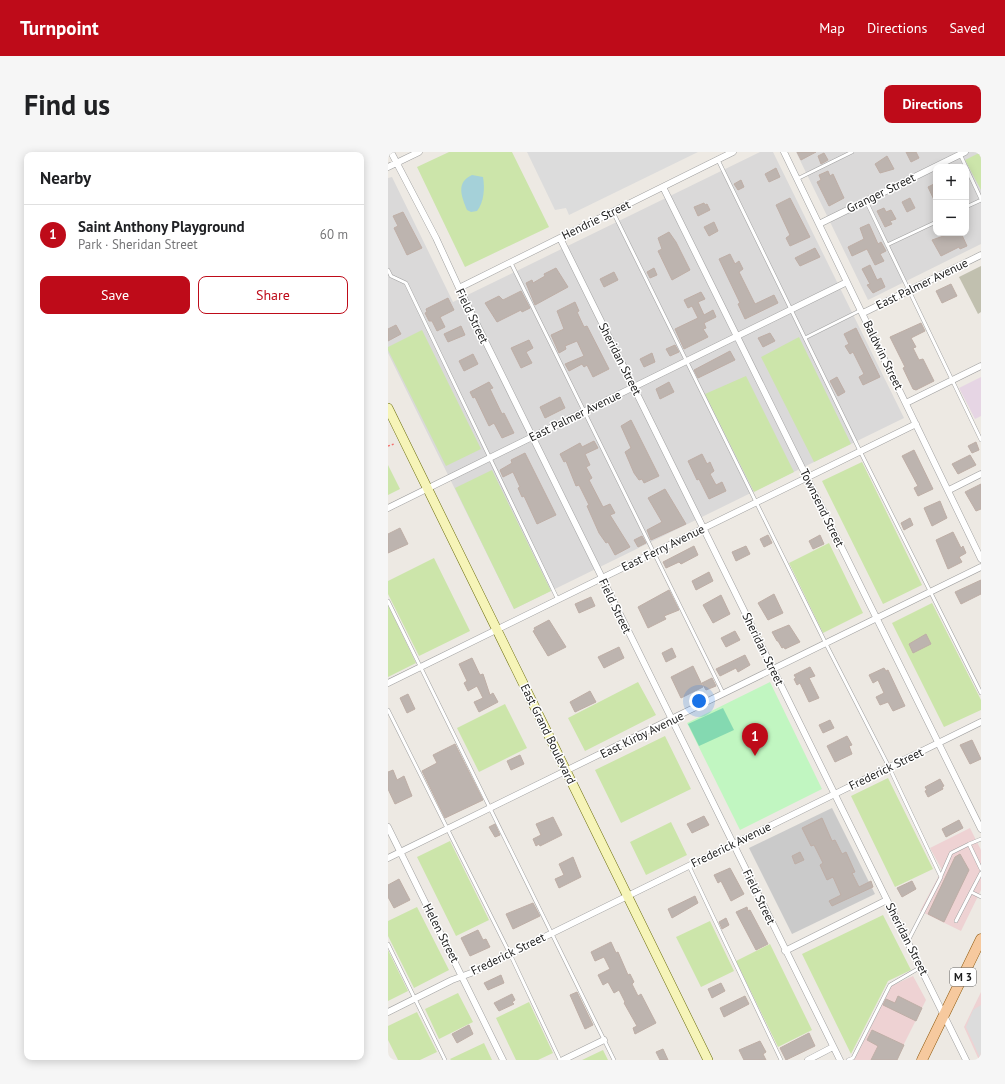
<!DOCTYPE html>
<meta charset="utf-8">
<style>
body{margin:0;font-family:"PT Sans",sans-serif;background:#f6f6f6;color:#202124}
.controls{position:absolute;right:12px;top:12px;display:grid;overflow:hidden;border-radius:8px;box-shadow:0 2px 10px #0003}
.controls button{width:36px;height:36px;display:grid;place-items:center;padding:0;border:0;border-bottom:1px solid #e0e0e0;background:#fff;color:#202124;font:20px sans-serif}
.you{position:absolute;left:311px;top:549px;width:14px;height:14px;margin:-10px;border:3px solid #fff;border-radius:50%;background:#1a73e8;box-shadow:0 0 0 6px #1a73e833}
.badge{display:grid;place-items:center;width:26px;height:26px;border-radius:50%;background:#be0b19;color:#fff;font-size:13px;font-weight:700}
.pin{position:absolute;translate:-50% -33px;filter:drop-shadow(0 1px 2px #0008)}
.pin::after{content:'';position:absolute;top:21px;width:14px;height:12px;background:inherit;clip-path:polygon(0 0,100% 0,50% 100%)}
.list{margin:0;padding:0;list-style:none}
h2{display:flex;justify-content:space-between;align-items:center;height:52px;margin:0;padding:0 16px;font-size:17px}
h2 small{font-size:13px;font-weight:400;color:#757577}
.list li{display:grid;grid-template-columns:26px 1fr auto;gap:12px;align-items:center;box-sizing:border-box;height:60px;padding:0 16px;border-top:1px solid #e0e0e0}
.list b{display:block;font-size:15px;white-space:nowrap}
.list p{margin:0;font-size:13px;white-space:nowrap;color:#757577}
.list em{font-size:13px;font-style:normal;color:#757577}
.actions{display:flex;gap:8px;padding:12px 16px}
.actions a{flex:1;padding:9px 0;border:1px solid #be0b19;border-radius:8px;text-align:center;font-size:14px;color:#be0b19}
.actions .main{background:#be0b19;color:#fff}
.map{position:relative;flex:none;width:593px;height:908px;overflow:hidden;border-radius:8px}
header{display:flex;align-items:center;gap:24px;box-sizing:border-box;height:56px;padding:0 20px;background:#be0b19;color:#fff}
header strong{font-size:19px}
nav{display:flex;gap:22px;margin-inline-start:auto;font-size:14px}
.intro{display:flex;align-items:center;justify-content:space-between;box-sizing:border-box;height:96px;padding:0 24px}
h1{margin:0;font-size:28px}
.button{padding:10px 18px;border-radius:8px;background:#be0b19;color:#fff;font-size:14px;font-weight:700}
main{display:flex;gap:24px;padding:0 24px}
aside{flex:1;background:#fff;border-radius:8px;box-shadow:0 2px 10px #0003}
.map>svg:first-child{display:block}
.residential{fill:#dad9d9;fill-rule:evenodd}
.commercial{fill:#eed2d3}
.industrial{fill:#e6d5e4}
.religious{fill:#cacaca}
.construction{fill:#c1c0af}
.grass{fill:#cce5aa}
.park{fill:#c1f6c1}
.pitch{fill:#84d9b1}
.parking{fill:#dcdcdc}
.water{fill:#a5d1d9}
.building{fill:#bdb4af;stroke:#beaea6}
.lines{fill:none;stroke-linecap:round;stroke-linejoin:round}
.lane-casing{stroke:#a0a0a0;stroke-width:4}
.street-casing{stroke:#a0a0a0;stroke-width:7}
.secondary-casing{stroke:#6a6c0a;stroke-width:10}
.primary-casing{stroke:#8d5608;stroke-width:11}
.path{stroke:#f2726f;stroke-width:1.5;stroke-dasharray:2 2;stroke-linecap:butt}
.lane{stroke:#fff;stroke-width:3}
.street{stroke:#fff;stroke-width:6}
.secondary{stroke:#f6f4b8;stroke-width:9}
.primary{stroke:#f6c99e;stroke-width:10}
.labels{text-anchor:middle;stroke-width:3;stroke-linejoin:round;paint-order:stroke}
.shield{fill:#fff;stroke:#606060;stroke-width:1}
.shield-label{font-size:11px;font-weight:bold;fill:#1c1c1c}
.street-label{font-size:12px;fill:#1c1c1c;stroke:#fff}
</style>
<header>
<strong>Turnpoint</strong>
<nav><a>Map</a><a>Directions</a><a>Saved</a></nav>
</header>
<div class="intro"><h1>Find us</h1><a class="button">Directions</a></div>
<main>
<aside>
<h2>Nearby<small></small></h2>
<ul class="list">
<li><span class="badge">1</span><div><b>Saint Anthony Playground</b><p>Park · Sheridan Street</p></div><em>60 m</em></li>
</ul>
<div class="actions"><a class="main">Save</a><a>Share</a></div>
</aside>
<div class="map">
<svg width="593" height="908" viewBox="0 0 593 908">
<rect width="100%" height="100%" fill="#ede9e3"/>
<path class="residential" d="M372,0H385L516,266L126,457L0,201V26L4,25L65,150Z
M408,0H593V92L480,148ZM548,15H578V81H548Z"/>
<path class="commercial" d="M582,676L593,698V738L573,779L532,759L554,718L542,696Z
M525,824L538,848L508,908H466L503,834Z
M593,840V908H591L576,875Z"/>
<path class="industrial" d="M593,225V264L587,267L571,236Z"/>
<path class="religious" d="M444,656L487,742L404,782L361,696Z"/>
<path class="construction" d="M593,114V160L590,162L571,125Z"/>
<path class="grass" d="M61,0H124L161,75L77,115L29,15Z
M593,0V38L577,8Z
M34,178L93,297L58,314L0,198V195Z
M411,185L463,292L426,310L373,205Z
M358,224L406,320L366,340L317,242Z
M474,310L534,433L495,452L434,329Z
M0,313L12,337L0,343Z
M104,318L163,439L126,457L67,336Z
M441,391L475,461L435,481L401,411Z
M46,406L82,479L31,504L0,442V429Z
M544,451L593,548V558L556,575L504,471Z
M0,453L28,511L0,525Z
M250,530L268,563L197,599L180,566Z
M117,552L139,596L91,620L69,576Z
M277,584L303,637L233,671L207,618Z
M500,626L545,717L507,735L463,644Z
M283,670L299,703L258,723L242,690Z
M62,689L101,768L68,784L29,705Z
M29,755L61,818L26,836L0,784V769Z
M495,763L523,818L500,829L463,902L414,802Z
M322,769L346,819L313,835L288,785Z
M382,792L424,878L390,895L348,809Z
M0,798L20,839L0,849Z
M70,841L85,870L51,887L37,857Z
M141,850L165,901L150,908H128L108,866Z
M29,860L49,900L32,908H10L0,888V874Z
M96,891L104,908H63L62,907Z
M215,898L220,908H194Z"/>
<path class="park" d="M382,530L434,637L352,678L299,571Z"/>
<path class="pitch" d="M335,556L346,578L311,594L300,572Z"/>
<path class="parking" d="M139,0H310L181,63L178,56L167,58Z
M593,853V908L578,875L585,858Z"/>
<path class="water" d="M84,23L95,25C97,36 96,50 89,59L83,60L79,58C73,44 68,30 84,23Z"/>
<path class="building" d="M409,0H428L413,8Z
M518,0H528L531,6L523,10Z
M436,1L440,8L433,12L430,4Z
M499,4L506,17L492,21L487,12Z
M388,16L392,25L381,30L377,22Z
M440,19L442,24L445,22L456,46L441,54L429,30L433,28L431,23Z
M353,28L356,35L350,38L346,32Z
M548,31V52L540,35Z
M402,46L422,85L402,94L398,86L402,83L388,53Z
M522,46L527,56L519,60L514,50Z
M316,51L317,53L319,52L322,58L310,64L306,55Z
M496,56L498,60L503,58L508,67L502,69L504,72L497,75L489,59Z
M15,60L34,96L19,103L6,76L10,74L5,64Z
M326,70L330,79L321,84L316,75Z
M481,72L490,92L493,90L498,99L492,102L496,109L487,113L479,97L464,104L460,95L476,87L472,76Z
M281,80L288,90L302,118L284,128L270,99L274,97L270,86Z
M564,81H573L579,94L572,97L571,95L553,104L544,88Z
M427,96L432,105L412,114L407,106Z
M342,102L347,112L351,109L355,117L351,120L367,152L386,143L390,151L357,167L350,152L352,151L331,107Z
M482,113L489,128L493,126L497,135L485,141L479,133L482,132L474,117Z
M168,116L180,135L147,153L138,131L144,128L145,131L157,124L156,122Z
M266,116L269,123L262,126L259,120Z
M226,120L230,128L216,135L212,127Z
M563,132L569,144L554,151L548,139Z
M133,139L142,156L134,160L133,158L109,170L97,151L111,144L115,148Z
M313,140L317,147L310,150L316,163L325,158L328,165L316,171L318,176L315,177L320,185L296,197L287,177L310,166L304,154L300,156L296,148Z
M60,146L66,158L52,165L57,175L49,179L44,169H41L37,161L39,160L38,157Z
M187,150L191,159L189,160L196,175L199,174L221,217L205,225L199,213L196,215L194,212L181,219L177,212L196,204L189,189L177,194L178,197L171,201L163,183L176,177L169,159Z
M533,171L537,179L523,186L528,195L525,196L531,208L535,207L546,229L528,238L525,237L515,216L517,215L502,185Z
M8,173L13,182L0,189V177Z
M73,174L77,183L60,190L56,182Z
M468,176L492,225L475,233L471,225L476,222L465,200L462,202L457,194L461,192L456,182Z
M382,181L387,189L375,195L370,186Z
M141,188L145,196L138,200L144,211L133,216L123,196Z
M287,193L291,200L282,204L278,197Z
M342,199L347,208L310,226L306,218Z
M264,201L267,210L256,215L252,207Z
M85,202L90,212L76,219L71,209Z
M449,225L457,240L450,244L442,229Z
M101,230L105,236L102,237L114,262L116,261L126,281L114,286L106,271L101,274L87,245L85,246L82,240Z
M281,230L286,240L272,247L268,237Z
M172,245L177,256L157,266L152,255Z
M243,268L271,324L256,331L254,327L251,328L246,321L237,300L243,296L233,274Z
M206,289L210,296L197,302L202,313L198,315L204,326L201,328L215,355L222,352L227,361L222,363L242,395L227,403L220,390L218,391L211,381L199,354L201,353L191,333L188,334L178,309L176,310L172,302L192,291L194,295Z
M588,290L591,298L584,301L580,294Z
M526,298L545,337L530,344L526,336L530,334L514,304Z
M137,301L168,363L149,372L136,344L134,345L130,336L132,335L125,320L115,325L112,318L124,311L123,308Z
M314,302L319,312L322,310L326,319L322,322L328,333L334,330L338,339L321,347L311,327L309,328L300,309Z
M582,303L588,313L570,322L564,312Z
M593,332V357L588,359L577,340Z
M277,337L298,372L263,388L259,378L274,370L260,346Z
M552,349L559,366L544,374L536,356Z
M522,366L525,373L516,378L513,371Z
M12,376L20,392L0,401V382Z
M565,380L573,396L575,394L578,401L571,405L574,410L560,417L548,388Z
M380,383L384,391L376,395L372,387Z
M432,383L436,392L425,397L421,389Z
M254,384L258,391L250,395L246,388Z
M306,394L310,403L293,412L291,410L278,416L275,410Z
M358,394L362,402L348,409L344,400Z
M321,420L325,429L308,438L304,429Z
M593,428V442L573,452L567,440Z
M281,438L291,458L276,464L278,467L260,476L250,455Z
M386,442L395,461L380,468L370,451Z
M333,443L342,462L325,471L315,453Z
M203,445L207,454L191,461L187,452Z
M161,468L178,495L160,504L145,479L147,478L146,476Z
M401,473L412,490L397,497L396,495L394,496L390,489H389L384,480Z
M347,479L352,488L338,495L333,486Z
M538,482L543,492L525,501L521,492Z
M231,495L236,506L216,516L210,505Z
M284,496L288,505L278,510L274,501Z
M357,503L362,513L350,520L348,516L332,524L328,517Z
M84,506L92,523L95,522L102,543L105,541L110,550L91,560L86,550L95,546L89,534L80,539L76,531L79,529L71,512Z
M305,514L315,535L293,546L283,525Z
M422,515L427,524L421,526L431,546L421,550L412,531L409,533L406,527L408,526L406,523Z
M496,516L498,519L500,518L517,554L505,559L500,550L492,553L488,545L496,541L490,528L485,531L481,523Z
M324,526L328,534L318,538L314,531Z
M202,539L208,550L187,560L182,550Z
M20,542L27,557L19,561L12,546Z
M442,568L446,576L435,581L431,573Z
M459,584L464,593L461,594L464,602L447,610L439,594Z
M584,588L593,607L582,612L572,593Z
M67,592L95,648L57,666L34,619L49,611L45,603Z
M132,603L136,612L123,618L119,609Z
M5,618L9,628L16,624L24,644L7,652L0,637V620Z
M552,627L556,634L554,635L555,637L540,645L537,639L539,638L537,635Z
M316,664L321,673L304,681L299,672Z
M165,665L174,683L152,694L151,692L148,694L145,687L153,683L148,672Z
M434,666L444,689L447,688L454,702L458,700L467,720L464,721L471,735L483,729L485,735L444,754L441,749L453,743L445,725L439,728L432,713L435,711L426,693L423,694L414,676Z
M571,668L575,676L558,685L554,677Z
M107,672L112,683L107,685L101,675Z
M412,700L416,708L407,712L404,704Z
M572,702L581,718L556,770L540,762L567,705Z
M185,705L193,725L171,736L167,727L176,723L171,712Z
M342,716L356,742L343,749L333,729L330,731L326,723Z
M11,727L22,748L6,756L0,745V733Z
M524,729L528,737L514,745L509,736Z
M307,744L310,751L284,766L280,757Z
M145,751L152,764L125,777L118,762Z
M359,755L360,759L362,758L380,792L368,798L348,760Z
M338,766L341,773L334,777L331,770Z
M90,778L95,788L98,787L102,795L82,804L73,786Z
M223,790L228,801L230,800L240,823L242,822L246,830L244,832L250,844L253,842L268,871L247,882L245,876L249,874L236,851L237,850L231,838L226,841L220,830L215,833L210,823L222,817L216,805L207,809L203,800Z
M113,823L116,831L100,838L96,831Z
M333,831L337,839L324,846L320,837Z
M189,840L205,873L197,877L182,843Z
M124,842L127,848L124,850L126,852L111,859L106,851Z
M357,844L361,852L336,865L332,856Z
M510,844L534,856L528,869L495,853L498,847L507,851Z
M81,873L85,882L69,891L64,882Z
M484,878L516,893L509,908H483L490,894L479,888Z
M421,881L427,894L398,908L392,896Z
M372,889L378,900L375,902L378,908H356L351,898Z
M275,897L280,908H272L268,900Z"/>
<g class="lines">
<defs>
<path id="lane" d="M572,2L578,15
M330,8L472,299L593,541
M578,15L593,47
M409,27L464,0
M478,49L593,288
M578,55L593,48
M225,60L438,492L501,615L553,725L520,789
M499,93L548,70
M123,111L335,541
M0,118L3,124L18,131L170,448
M417,186L473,158
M0,449L226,908
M0,558L122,802L172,908
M593,687L581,692L593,717
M301,714L393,908
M593,721L583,740L593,745
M553,724L563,701L581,692
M568,769L583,740
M0,792L57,908
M460,908L465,906L502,833L533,815"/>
<path id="street" d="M3,0L48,86L71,136L452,908
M396,0L593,407
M0,15L31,0
M275,35L593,677
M431,72L577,0
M172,86L578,908
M71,136L345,0
M475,161L593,103
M518,251L593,214
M561,338L593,322
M0,356L459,130
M0,531L528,272
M0,675L115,908
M0,706L593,415
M397,799L499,748
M0,860L64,828L83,821L593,570
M175,908L216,888
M420,908L445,895"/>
<path id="secondary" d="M0,256L320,908"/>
<path id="primary" d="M534,908L593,787"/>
</defs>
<use href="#lane" class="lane-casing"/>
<use href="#street" class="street-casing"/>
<use href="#secondary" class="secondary-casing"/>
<use href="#primary" class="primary-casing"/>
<path class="path" d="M0,294L6,292"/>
<use href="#lane" class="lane"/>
<use href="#street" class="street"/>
<use href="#secondary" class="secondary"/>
<use href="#primary" class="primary"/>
</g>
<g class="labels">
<rect class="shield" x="562" y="816" width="26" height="18" rx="3"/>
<g class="shield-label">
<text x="575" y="829">M 3</text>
</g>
<g class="street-label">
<text transform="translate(493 41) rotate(-26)" y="4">Granger Street</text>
<text transform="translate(208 68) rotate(-26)" y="4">Hendrie Street</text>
<text transform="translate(534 132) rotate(-26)" y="4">East Palmer Avenue</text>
<text transform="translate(84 164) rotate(64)" y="4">Field Street</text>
<text transform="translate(495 203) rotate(64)" y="4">Baldwin Street</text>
<text transform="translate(232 207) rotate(63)" y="4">Sheridan Street</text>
<text transform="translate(187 264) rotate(-26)" y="4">East Palmer Avenue</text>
<text transform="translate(434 356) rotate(64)" y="4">Townsend Street</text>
<text transform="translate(275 396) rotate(-26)" y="4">East Ferry Avenue</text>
<text transform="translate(227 454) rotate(64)" y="4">Field Street</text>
<text transform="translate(375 497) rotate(64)" y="4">Sheridan Street</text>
<text transform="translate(160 582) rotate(64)" y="4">East Grand Boulevard</text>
<text transform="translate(254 583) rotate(-26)" y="4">East Kirby Avenue</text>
<text transform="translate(498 617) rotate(-26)" y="4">Frederick Street</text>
<text transform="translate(343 693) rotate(-26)" y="4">Frederick Avenue</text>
<text transform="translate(371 745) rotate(64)" y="4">Field Street</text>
<text transform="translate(53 781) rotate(63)" y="4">Helen Street</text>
<text transform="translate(519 787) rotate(63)" y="4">Sheridan Street</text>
<text transform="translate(120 802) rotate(-26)" y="4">Frederick Street</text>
</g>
</g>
</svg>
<div class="controls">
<button>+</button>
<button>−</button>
</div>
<div class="you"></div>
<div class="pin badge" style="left:367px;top:604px">1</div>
</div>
</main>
